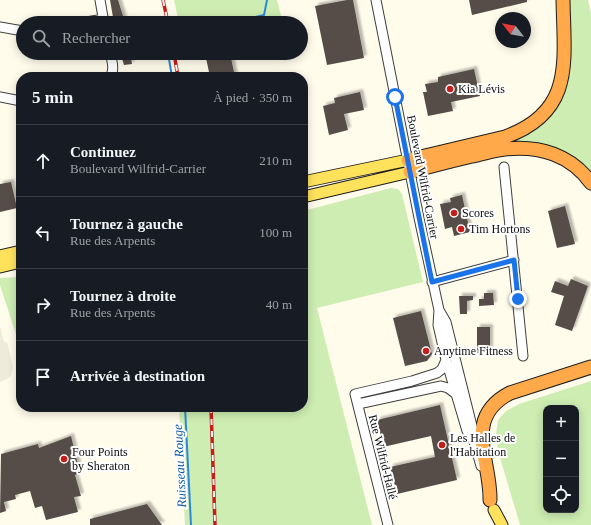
<!DOCTYPE html>
<html lang="fr">
<meta charset="utf-8">
<style>
body{margin:0;font-family:Georgia,serif;background:#20242c;color:#f1f3f6}
.controls{position:absolute;right:12px;bottom:12px;display:grid;overflow:hidden;border-radius:8px;box-shadow:0 2px 10px #0003}
.controls button{width:36px;height:36px;display:grid;place-items:center;padding:0;border:0;border-bottom:1px solid #363941;background:#171b24;color:#f1f3f6;font:20px sans-serif}
.compass{position:absolute;left:495px;top:12px;width:36px;height:36px;border-radius:50%;background:#171b24;box-shadow:0 2px 10px #0003;rotate:301deg}
.stop{position:absolute;width:12px;height:12px;margin:-9px;border:3px solid #1a73e8;border-radius:50%;background:#fff}
.stop.end{background:#1a73e8;border-color:#fff;box-shadow:0 1px 4px #0008}
.list{margin:0;padding:0;list-style:none}
h2{display:flex;justify-content:space-between;align-items:center;height:52px;margin:0;padding:0 16px;font-size:17px}
h2 small{font-size:13px;font-weight:400;color:#9ea1a6}
.list li{display:grid;grid-template-columns:26px 1fr auto;gap:12px;align-items:center;box-sizing:border-box;height:72px;padding:0 16px;border-top:1px solid #363941}
.list b{display:block;font-size:15px;white-space:nowrap}
.list p{margin:0;font-size:13px;white-space:nowrap;color:#9ea1a6}
.list em{font-size:13px;font-style:normal;color:#9ea1a6}
.icon{flex:none;width:22px;height:22px;fill:none;stroke:currentColor;stroke-width:2;stroke-linecap:round;stroke-linejoin:round}
.map{position:relative;flex:none;width:591px;height:525px;overflow:hidden}
.search{position:absolute;background:#171b24;box-shadow:0 2px 10px #0003;left:16px;top:16px;width:292px;height:44px;display:flex;align-items:center;gap:10px;box-sizing:border-box;padding:0 14px;border-radius:22px;color:#9ea1a6;font-size:15px}
.panel{position:absolute;background:#171b24;box-shadow:0 2px 10px #0003;left:16px;top:72px;width:292px;height:340px;border-radius:16px}
.map>svg:first-child{display:block}
.green{fill:#cdedb2;fill-rule:evenodd}
.plaza{fill:#efebdb}
.lines{fill:none;stroke-linecap:round;stroke-linejoin:round}
.stream{stroke:#2d89d8;stroke-width:2}
.building{fill:#564e48;filter:url(#shadow)}
.minor-casing{stroke:#3f3f3f;stroke-width:11}
.major-casing{stroke:#1d1d1d;stroke-width:13}
.highway-casing{stroke:#1d1d1d;stroke-width:15}
.minor{stroke:#fff;stroke-width:9}
.major{stroke:#ffe25c;stroke-width:11}
.highway{stroke:#ffa94a;stroke-width:13}
.rail-casing{stroke:#c71d1a;stroke-width:3.5}
.rail{stroke:#fff;stroke-width:2;stroke-dasharray:6;stroke-linecap:butt}
.route{stroke:#1a73e8;stroke-width:5}
.poi-dot{fill:#c71d1a;stroke:#fff;stroke-width:1.5}
.labels{text-anchor:middle;stroke-width:4;stroke-linejoin:round;paint-order:stroke}
.poi-label{font-size:12px;fill:#0c0c0c;stroke:#fff;text-anchor:start}
.street-label{font-size:12px;fill:#0c0c0c;stroke:#fff}
.water-label{font-size:13px;font-style:italic;fill:#0c5aa8;stroke:#fff}
</style>
<div class="map">
<svg width="591" height="525" viewBox="0 0 591 525">
<defs>
<filter id="shadow"><feDropShadow dx="3" dy="-3" stdDeviation="1" flood-color="#0004"/></filter>
</defs>
<rect width="100%" height="100%" fill="#fffcec"/>
<path class="green" d="M174,0H277L283,23H179Z
M568,0H588L591,14V173C571,147 537,140 506,143L551,112Z
M391,188L398,189L402,194L423,282L317,308L372,525H185L179,407H303V211Z
M21,277V350L0,285V278Z
M591,381V525H520L498,451L496,434L498,420L506,411L519,404ZM546,408H576V510H546Z"/>
<path class="plaza" d="M0,327L4,342H7L13,367L11,376L7,379L0,382Z"/>
<g class="lines">
<path class="stream" d="M229,23L264,15L267,0
M168,53L172,77
M185,407L191,525"/>
</g>
<path class="building" d="M110,0H118L124,19L122,20L123,23H114Z
M347,0H353L364,58L327,65L315,6Z
M469,0H527V2L472,15Z
M130,53L132,64L124,65L121,55Z
M205,53H230L235,77H210Z
M474,69L480,96L451,102L453,111L428,116L423,92H427L425,84L438,82V77Z
M360,92L364,110L344,114L348,130L329,135L323,106L335,103L334,98Z
M11,182L17,208L0,212V184Z
M462,195L470,232L454,236L452,227L445,229L440,204L451,202L450,198Z
M565,206L575,244L557,248L548,211Z
M571,279L588,286L572,331L555,325L564,296L551,292L555,281L568,286Z
M484,293H493L494,305L479,306V299H484Z
M459,296H473V300L467,301V314H460Z
M421,311L432,354L427,361L405,366L393,318Z
M477,327H490V353H477Z
M440,405L457,480L397,494L390,467L435,457L431,436L383,447L377,420Z
M71,436L80,473L75,475L81,496L74,497L78,512L46,520L42,506L35,508L30,491L15,495L16,499L4,502L6,511L0,513L1,454L38,444L39,448Z
M147,504L162,525H90V519Z"/>
<g class="lines">
<defs>
<path id="minor" d="M100,0L104,23
M376,0L419,218L439,310L438,325L446,360L467,431L473,438
M80,23L104,19
M0,27L23,31
M110,77C115,70 112,61 110,53
M0,97L21,101
M504,167L523,356
M432,282L514,260
M439,310L446,322L473,430V438L481,466
M358,404L441,386L448,388L456,394
M388,525L355,394L412,381L437,373L442,369L446,360"/>
<path id="major" d="M303,182L408,160
M303,197L410,172
M0,256L21,251
M0,267L21,262
M494,510L502,525"/>
<path id="highway" d="M408,160L505,137C575,112 564,61 563,0
M410,172C431,166 451,161 472,156C483,154 494,150 505,149C539,145 571,155 591,183
M490,500C491,460 462,418 510,393L591,367"/>
</defs>
<use href="#minor" class="minor-casing"/>
<use href="#major" class="major-casing"/>
<use href="#highway" class="highway-casing"/>
<use href="#minor" class="minor"/>
<use href="#major" class="major"/>
<use href="#highway" class="highway"/>
<defs>
<path id="rail" d="M163,0L168,23
M174,53L178,77
M211,407L215,525"/>
</defs>
<use href="#rail" class="rail-casing"/>
<use href="#rail" class="rail"/>
</g>
<g class="lines">
<path class="route" d="M395,97L432,282L514,260L518,299"/>
</g>
<g class="poi-dot">
<circle cx="450" cy="89" r="4"/>
<circle cx="454" cy="213" r="4"/>
<circle cx="461" cy="229" r="4"/>
<circle cx="426" cy="351" r="4"/>
<circle cx="442" cy="445" r="4"/>
<circle cx="64" cy="459" r="4"/>
</g>
<g class="labels">
<g class="poi-label">
<text x="458" y="93">Kia Lévis</text>
<text x="462" y="217">Scores</text>
<text x="469" y="233">Tim Hortons</text>
<text x="434" y="355">Anytime Fitness</text>
<text x="450" y="442">Les Halles de<tspan x="450" dy="14">l'Habitation</tspan></text>
<text x="72" y="456">Four Points<tspan x="72" dy="14">by Sheraton</tspan></text>
</g>
<g class="street-label">
<text transform="translate(423 177) rotate(79)" y="4">Boulevard Wilfrid-Carrier</text>
<text transform="translate(383 457) rotate(76)" y="4">Rue Wilfrid-Hallé</text>
</g>
<g class="water-label">
<text transform="translate(179 466) rotate(-93)" y="5">Ruisseau Rouge</text>
</g>
</g>
</svg>
<div class="controls">
<button>+</button>
<button>−</button>
<button><svg class="icon" aria-label="locate" viewBox="0 0 24 24"><circle cx="12" cy="12" r="6"/><path d="M12 2v4M12 18v4M2 12h4M18 12h4"/></svg></button>
</div>
<svg class="compass" viewBox="-18 -18 36 36"><path d="M0-13l5 13h-10z" fill="#e53935"/><path d="M0 13l5-13h-10z" fill="#9ea1a6"/></svg>
<div class="stop" style="left:395px;top:97px"></div>
<div class="stop end" style="left:518px;top:299px"></div>
<div class="search"><svg class="icon" aria-label="search" viewBox="0 0 24 24"><circle cx="10" cy="10" r="6"/><path d="M15 15l6 6"/></svg>Rechercher</div>
<section class="panel">
<h2>5 min<small>À pied · 350 m</small></h2>
<ul class="list">
<li><svg class="icon" aria-label="ahead" viewBox="0 0 24 24"><path d="M12 20V5M6 11l6-6 6 6"/></svg><div><b>Continuez</b><p>Boulevard Wilfrid-Carrier</p></div><em>210 m</em></li>
<li><svg class="icon" aria-label="left" viewBox="0 0 24 24"><path d="M17 20v-9H6M10 6l-5 5 5 5"/></svg><div><b>Tournez à gauche</b><p>Rue des Arpents</p></div><em>100 m</em></li>
<li><svg class="icon" aria-label="right" viewBox="0 0 24 24"><path d="M7 20v-9h11M14 6l5 5-5 5"/></svg><div><b>Tournez à droite</b><p>Rue des Arpents</p></div><em>40 m</em></li>
<li><svg class="icon" aria-label="arrive" viewBox="0 0 24 24"><path d="M6 21V4h12l-3 4 3 4H6"/></svg><div><b>Arrivée à destination</b></div></li>
</ul>
</section>
</div>
